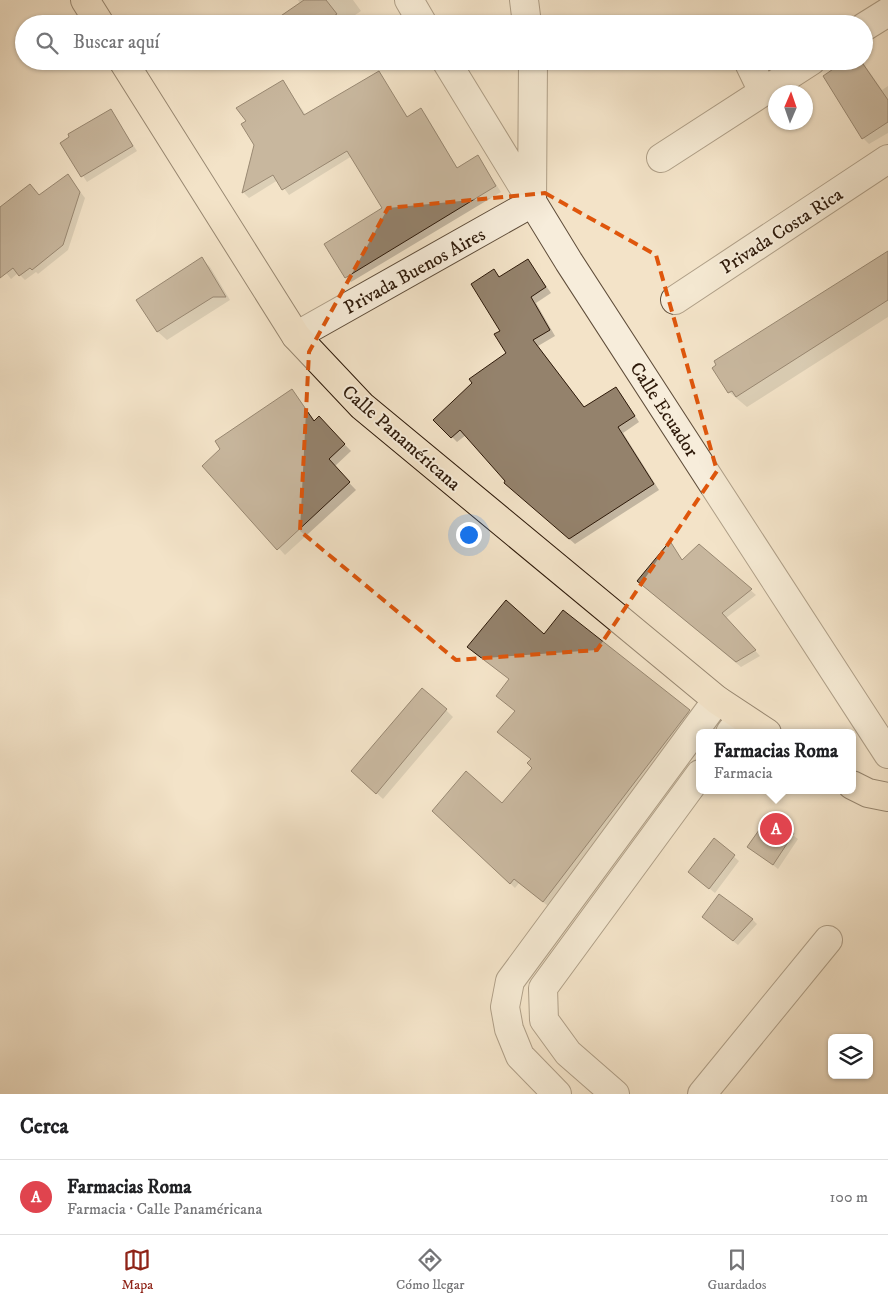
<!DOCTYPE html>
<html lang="es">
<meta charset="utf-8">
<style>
body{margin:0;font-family:"IM FELL DW Pica",serif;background:#f6f6f6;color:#202124}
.controls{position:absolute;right:15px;bottom:15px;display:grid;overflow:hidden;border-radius:8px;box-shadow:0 1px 4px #0004}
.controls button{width:45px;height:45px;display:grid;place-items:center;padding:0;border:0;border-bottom:1px solid #e0e0e0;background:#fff;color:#202124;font:25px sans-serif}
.compass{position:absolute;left:768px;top:85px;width:45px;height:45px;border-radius:50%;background:#fff;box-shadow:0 1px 4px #0004;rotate:2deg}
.you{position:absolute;left:468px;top:534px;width:18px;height:18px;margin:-12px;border:4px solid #fff;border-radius:50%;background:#1a73e8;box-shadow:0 0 0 8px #1a73e833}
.badge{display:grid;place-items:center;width:32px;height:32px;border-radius:50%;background:#8f2418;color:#fff;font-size:16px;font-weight:700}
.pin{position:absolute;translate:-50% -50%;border:2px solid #fff;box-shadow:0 1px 5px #0006}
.popup{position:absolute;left:696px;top:729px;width:160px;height:65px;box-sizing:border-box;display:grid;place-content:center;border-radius:8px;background:#fff;filter:drop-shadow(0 1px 4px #0005);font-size:16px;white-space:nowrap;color:#757577}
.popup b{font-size:19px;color:#202124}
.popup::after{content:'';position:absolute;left:50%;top:100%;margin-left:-10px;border:10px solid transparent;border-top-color:#fff}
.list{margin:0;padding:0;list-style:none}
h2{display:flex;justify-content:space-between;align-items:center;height:65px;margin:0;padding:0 20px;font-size:21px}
h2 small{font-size:16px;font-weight:400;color:#757577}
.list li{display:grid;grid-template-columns:32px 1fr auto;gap:15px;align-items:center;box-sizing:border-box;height:75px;padding:0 20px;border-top:1px solid #e0e0e0}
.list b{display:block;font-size:19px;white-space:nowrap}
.list p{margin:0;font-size:16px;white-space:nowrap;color:#757577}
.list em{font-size:16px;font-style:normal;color:#757577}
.icon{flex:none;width:28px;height:28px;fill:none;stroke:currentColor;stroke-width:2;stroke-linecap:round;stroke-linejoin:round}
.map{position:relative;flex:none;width:888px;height:1094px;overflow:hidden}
.search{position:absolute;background:#fff;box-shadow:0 1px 4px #0004;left:15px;right:15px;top:15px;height:55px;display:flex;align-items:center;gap:12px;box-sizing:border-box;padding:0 18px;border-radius:28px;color:#757577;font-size:19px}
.sheet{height:140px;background:#fff}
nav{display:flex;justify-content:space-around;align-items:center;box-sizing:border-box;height:70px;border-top:1px solid #e0e0e0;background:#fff;font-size:14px;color:#757577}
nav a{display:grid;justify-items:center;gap:2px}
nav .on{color:#8f2418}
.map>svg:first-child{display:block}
.shadow{fill:#0003}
.building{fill:#94826c;stroke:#2d1909}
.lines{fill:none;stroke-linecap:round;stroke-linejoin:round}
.minor-casing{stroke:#5e4c39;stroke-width:30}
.major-casing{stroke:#2d1909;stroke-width:30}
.minor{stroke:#f7eddb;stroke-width:28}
.major{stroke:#f3e3c8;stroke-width:28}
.marked{fill:none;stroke:#df560c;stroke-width:4;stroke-dasharray:10 6;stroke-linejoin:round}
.labels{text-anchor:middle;stroke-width:4;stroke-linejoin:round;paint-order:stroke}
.street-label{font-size:19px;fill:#2d1909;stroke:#f7eddb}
</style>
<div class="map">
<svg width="888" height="1094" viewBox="0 0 888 1094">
<rect width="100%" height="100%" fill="#f3e3c8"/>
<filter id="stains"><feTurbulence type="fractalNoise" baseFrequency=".004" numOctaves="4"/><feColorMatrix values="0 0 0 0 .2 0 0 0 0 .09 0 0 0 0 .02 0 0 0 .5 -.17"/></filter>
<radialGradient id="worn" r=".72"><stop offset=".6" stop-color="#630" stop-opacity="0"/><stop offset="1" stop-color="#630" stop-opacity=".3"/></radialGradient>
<path class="shadow" d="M298,0H353L361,11L342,24H314Z
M847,61H862L882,90L888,86V133L869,144L863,138Z
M378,72L408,117L421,110L426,115L458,169L478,157L501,192L351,282L346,277L384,209L352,156L289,195L278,180L249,198L244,193L255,145L283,82L306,115Z
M111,111L137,151L87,182L61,143Z
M68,176L85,198L68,250L38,274L36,272L25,280L18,273L11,279L0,265V208L39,196Z
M888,252V317L747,407L729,392Z
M202,259L210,267L230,300L167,340L158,332L138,301Z
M528,261L551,293L536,303L555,336L538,346L585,408L616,389L621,394L639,422L623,433L659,490L575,544L511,488L466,435L457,442L435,420L507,353L501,331L494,271L500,277Z
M292,391L315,421L319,418L351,451L334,467L356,490L285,555L204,466Z
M670,542L683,561L699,545L756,595L726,618L760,656L741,667L643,586Z
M563,612L694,716L548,906L519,883L515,888L434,811L502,805L534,768L532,760L498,732L516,712L510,680L473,652L544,636Z
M446,710L453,717L383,799L360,778Z
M769,817L798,839L778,869L749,847Z
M714,840L739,861L715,893L695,877Z
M752,919L757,924L738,945L709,922Z"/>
<path class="building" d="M304,0H326L337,14L321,24H269Z
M845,61H861L888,100V122L862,139L823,76Z
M379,71L407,117L421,108L457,168L478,155L496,186L345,278L324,244L382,208L347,151L282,190L273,175L242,193L254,145L241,124L246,121L236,108L283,80L304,115Z
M111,109L133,146L81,177L60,143L69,137L68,134Z
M68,174L80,192L63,245L32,270L30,268L19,276L13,268L0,278V207L30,184L39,195Z
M888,251V300L736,397L732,391L728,393L712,368L716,365L714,361Z
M202,257L226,297H213L157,332L136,300Z
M528,259L546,287L531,297L550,330L533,340L584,407L616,387L635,416L618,427L654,484L569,539L504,483L505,481L460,430L451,438L433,420L472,383L469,379L506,353L494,334L500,331L471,284L494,269L499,277Z
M292,389L314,421L319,416L345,444L329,459L350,482L277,550L202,466L220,449L215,441Z
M670,541L682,560L699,544L752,589L722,613L756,650L736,662L637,581Z
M506,600L544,634L563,610L690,710L543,902L514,879L510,884L432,811L466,771L502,803L532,768L527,763L531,759L497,732L515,711L496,696L509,679L467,647Z
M422,688L447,709L376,794L351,771Z
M769,816L794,833L773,865L747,847Z
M714,838L735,855L709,889L688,872Z
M719,894L753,919L733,941L702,917Z"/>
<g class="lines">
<defs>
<path id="minor" d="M409,0L423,24
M524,0L527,24
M864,27L888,12
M446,61L569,262L888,754
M748,61L763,92
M661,158L811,61
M675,300L888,159
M296,336L532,203L533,61
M730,733L742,717
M557,1094L520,1056L509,1029L505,1007L510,981L717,700
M615,1094L568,1053L544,1020L543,988L700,774
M702,1094L828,940"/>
<path id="major" d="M85,0L100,24
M123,61L296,336L362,406L717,700L767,733
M852,785L868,793L888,797"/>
</defs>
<use href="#minor" class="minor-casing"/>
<use href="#major" class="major-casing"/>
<use href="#minor" class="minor"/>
<use href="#major" class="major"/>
</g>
<path d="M0 0H888V1094H0ZM545,193L656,255L717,471L597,650L456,660L300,531L309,352L388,208Z" fill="#f3e3c8" fill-opacity=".55" fill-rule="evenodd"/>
<path class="marked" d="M545,193L656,255L717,471L597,650L456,660L300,531L309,352L388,208Z"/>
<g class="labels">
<g class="street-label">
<text transform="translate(781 230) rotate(-33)" y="7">Privada Costa Rica</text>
<text transform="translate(414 270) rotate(-29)" y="7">Privada Buenos Aires</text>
<text transform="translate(665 409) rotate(57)" y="7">Calle Ecuador</text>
<text transform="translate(402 437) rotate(41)" y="7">Calle Panaméricana</text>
</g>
</g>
<rect width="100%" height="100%" filter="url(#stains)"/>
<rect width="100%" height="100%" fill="url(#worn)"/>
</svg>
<div class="controls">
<button><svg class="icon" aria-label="layers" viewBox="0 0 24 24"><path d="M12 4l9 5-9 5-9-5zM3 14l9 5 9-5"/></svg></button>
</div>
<svg class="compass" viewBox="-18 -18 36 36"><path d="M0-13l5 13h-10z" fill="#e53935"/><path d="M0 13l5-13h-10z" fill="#757577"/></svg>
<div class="you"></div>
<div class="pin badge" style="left:776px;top:829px;background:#e0444e">A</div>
<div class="popup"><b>Farmacias Roma</b>Farmacia</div>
<div class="search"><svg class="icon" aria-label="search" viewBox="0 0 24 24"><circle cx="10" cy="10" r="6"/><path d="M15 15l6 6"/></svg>Buscar aquí</div>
</div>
<section class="sheet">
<h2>Cerca<small></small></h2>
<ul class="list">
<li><span class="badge" style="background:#e0444e">A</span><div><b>Farmacias Roma</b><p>Farmacia · Calle Panaméricana</p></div><em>100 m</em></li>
</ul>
</section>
<nav>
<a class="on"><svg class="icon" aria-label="map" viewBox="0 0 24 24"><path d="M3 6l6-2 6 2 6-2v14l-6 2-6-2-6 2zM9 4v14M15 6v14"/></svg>Mapa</a>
<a><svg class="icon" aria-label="directions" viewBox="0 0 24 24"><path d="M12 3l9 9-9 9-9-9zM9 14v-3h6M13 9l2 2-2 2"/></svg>Cómo llegar</a>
<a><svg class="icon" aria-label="saved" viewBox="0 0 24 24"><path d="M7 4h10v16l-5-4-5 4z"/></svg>Guardados</a>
</nav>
